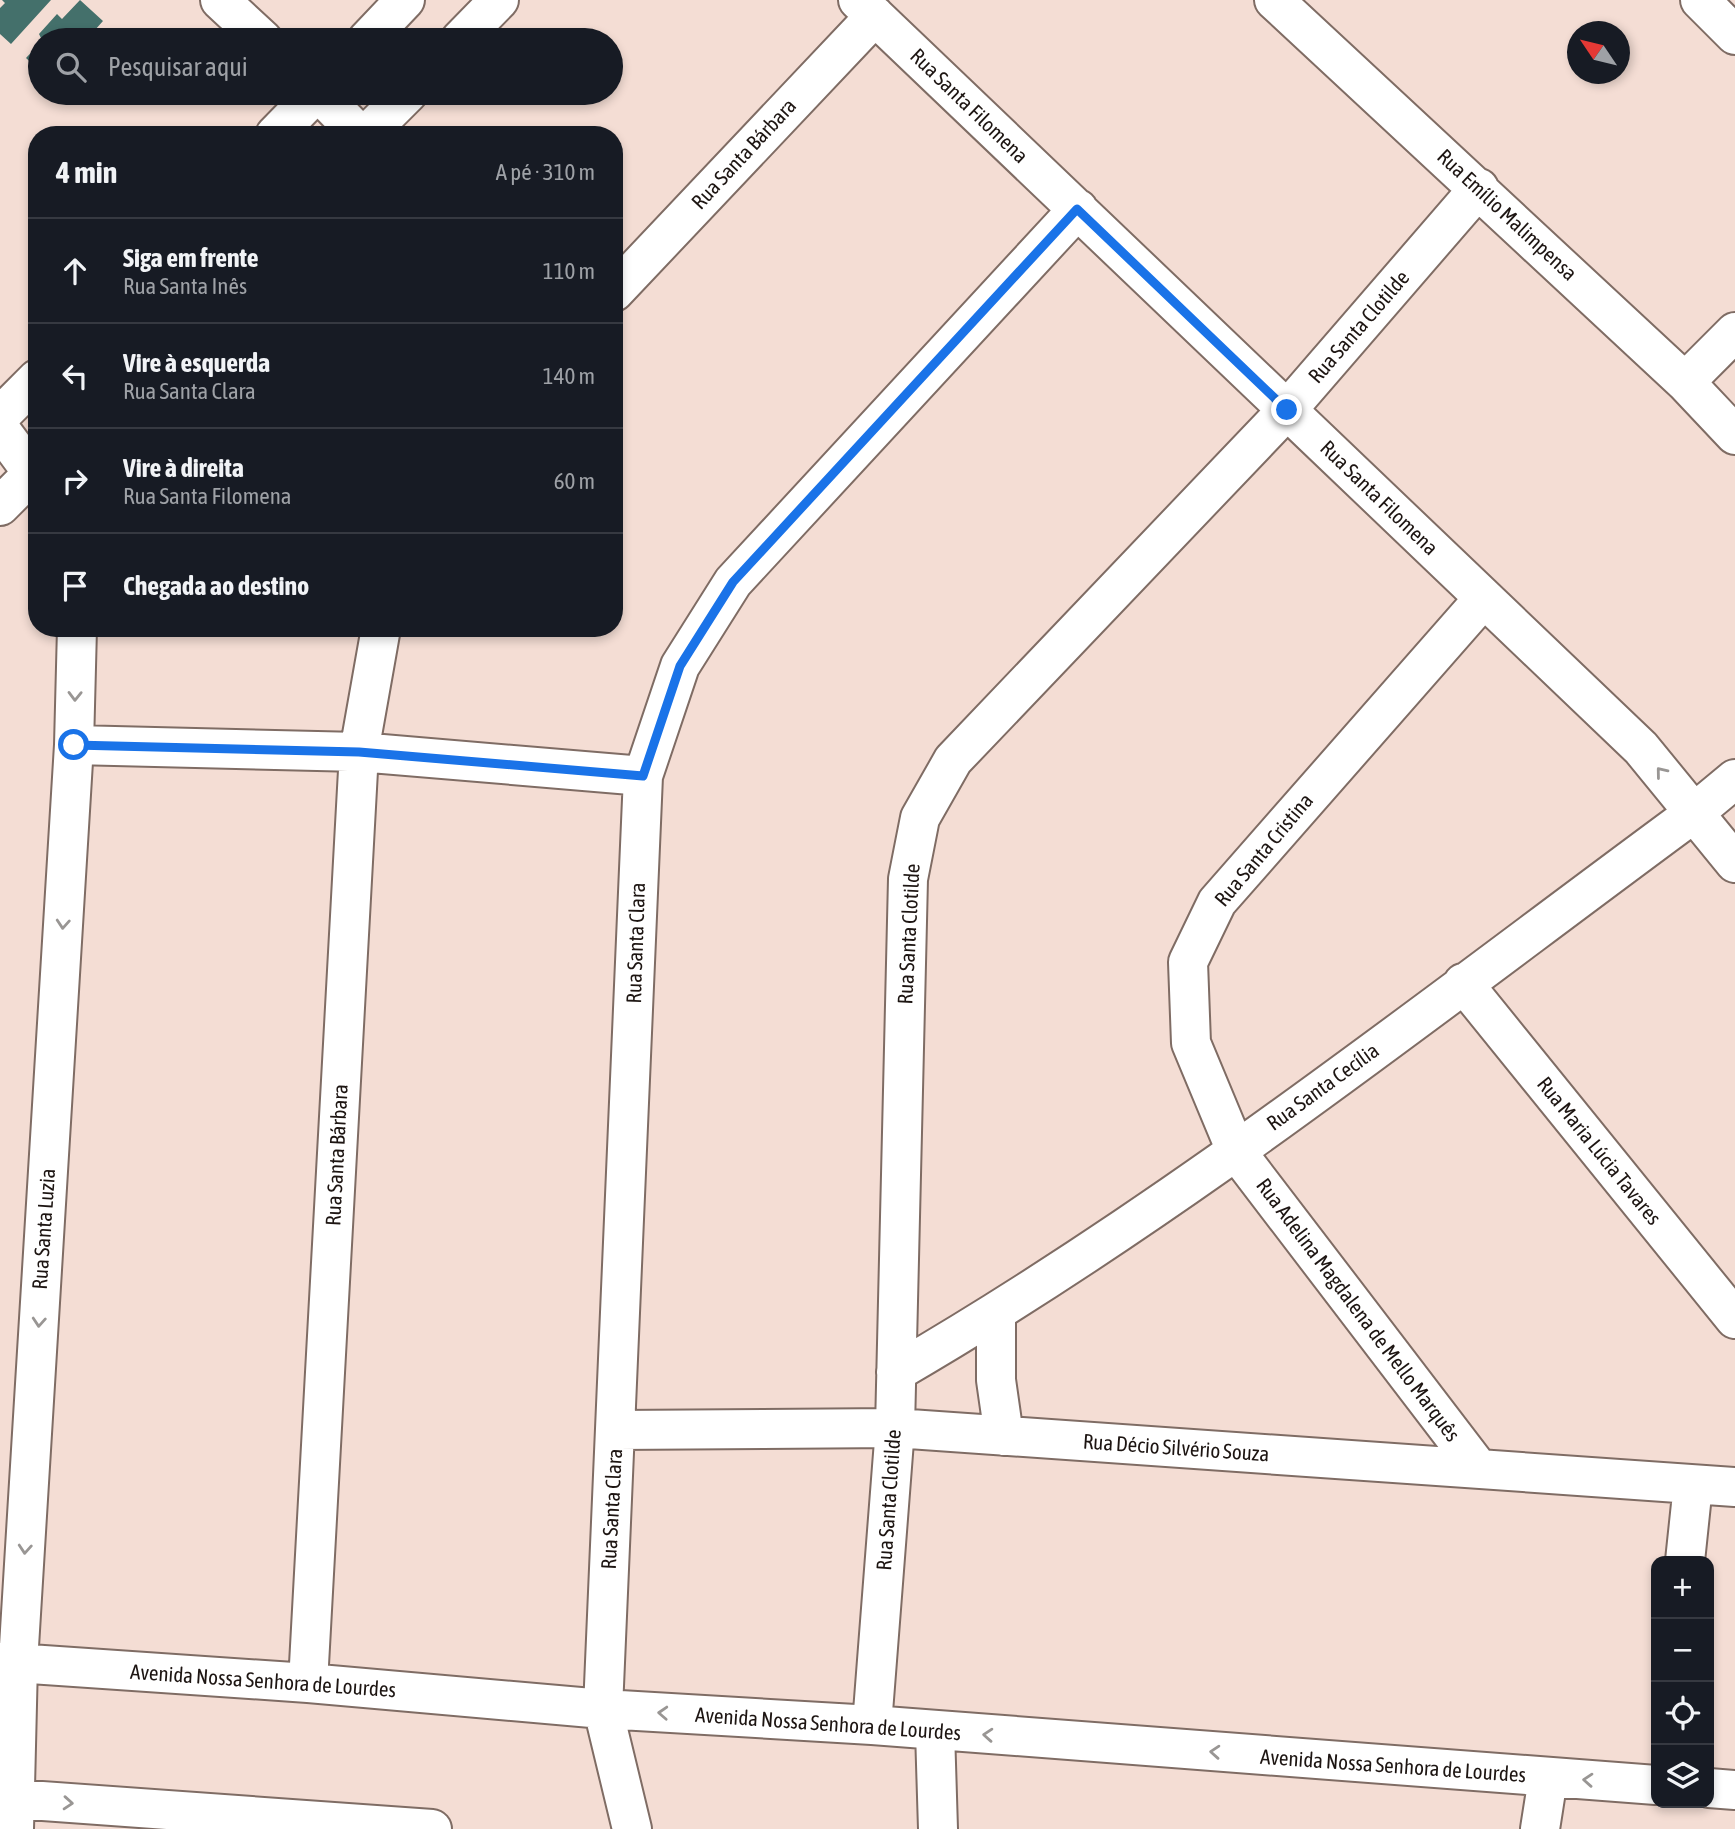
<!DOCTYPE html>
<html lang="pt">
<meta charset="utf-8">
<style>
body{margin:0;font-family:"Asap Condensed",sans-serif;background:#242831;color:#f1f3f6}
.controls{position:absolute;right:21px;bottom:21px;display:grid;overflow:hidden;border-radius:14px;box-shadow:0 4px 10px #0003}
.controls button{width:63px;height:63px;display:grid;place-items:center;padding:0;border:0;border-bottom:2px solid #363941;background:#171b24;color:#f1f3f6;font:35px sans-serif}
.compass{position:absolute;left:1567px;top:21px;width:63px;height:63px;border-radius:50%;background:#171b24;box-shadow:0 4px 10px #0003;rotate:305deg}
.stop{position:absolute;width:21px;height:21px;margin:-16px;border:5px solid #1a73e8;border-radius:50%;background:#fff}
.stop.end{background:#1a73e8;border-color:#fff;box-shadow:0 2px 7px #0008}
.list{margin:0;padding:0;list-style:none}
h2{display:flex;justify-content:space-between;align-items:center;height:91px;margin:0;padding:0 28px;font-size:30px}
h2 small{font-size:23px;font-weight:400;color:#9ea1a6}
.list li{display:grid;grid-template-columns:46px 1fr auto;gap:21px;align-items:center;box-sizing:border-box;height:105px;padding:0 28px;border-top:2px solid #363941}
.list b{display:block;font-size:26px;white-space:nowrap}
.list p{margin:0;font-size:23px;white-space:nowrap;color:#9ea1a6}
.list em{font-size:23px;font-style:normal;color:#9ea1a6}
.icon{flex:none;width:38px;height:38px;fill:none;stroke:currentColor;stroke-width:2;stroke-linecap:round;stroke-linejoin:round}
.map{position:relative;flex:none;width:1735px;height:1829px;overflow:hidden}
.search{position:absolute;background:#171b24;box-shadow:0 4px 10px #0003;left:28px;top:28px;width:595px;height:77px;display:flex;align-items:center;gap:18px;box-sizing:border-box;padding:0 24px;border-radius:38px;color:#9ea1a6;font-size:26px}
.panel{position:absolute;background:#171b24;box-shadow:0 4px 10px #0003;left:28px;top:126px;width:595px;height:511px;border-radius:28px}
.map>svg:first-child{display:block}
.building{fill:#44706b}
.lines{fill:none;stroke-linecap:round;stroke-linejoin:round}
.minor-casing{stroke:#7f6c64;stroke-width:42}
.tertiary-casing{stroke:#7f6c64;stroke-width:42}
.minor{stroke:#fff;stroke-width:38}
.tertiary{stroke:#fff;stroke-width:38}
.oneway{stroke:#999694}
.route{stroke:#1a73e8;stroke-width:9}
.labels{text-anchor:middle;stroke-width:5;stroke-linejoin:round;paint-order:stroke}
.street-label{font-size:21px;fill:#1d1512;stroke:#fff}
</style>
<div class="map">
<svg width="1735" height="1829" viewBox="0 0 1735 1829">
<rect width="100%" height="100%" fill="#f4ddd4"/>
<path class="building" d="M2,0H51L11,44L0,34V8L5,3Z
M80,0L103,21L86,40H42L39,34L57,14L62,19Z
M40,43V71L26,58Z"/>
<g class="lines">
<defs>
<path id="minor" d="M220,0L263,40
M858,0L1641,748L1735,863
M1274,0L1685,382L1735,435
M1700,0L1735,35
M319,93L360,135
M614,292L875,16
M1685,382L1735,332
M0,429L37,479
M74,745L359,752L643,776
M1463,983L1735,1319
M996,1314V1380L1004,1436
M896,1372C1177,1209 1433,1005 1694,813L1735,779
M616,1430L895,1428L1735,1487
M1479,1469L1236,1151L1191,1043L1188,962L1217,902L1484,598
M1685,1561L1693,1485
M0,1662L308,1683L603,1709L872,1725L1656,1785
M308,1683L359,752L381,628
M872,1725L895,1428L908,879L920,818L953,760L1287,410L1479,188
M935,1731L938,1829
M1709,1788L1735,1790
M0,1798L432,1829
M14,1829L18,1663L74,745L77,628
M632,1829L603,1709L643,776L680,666L733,582L1078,209
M1540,1829L1548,1778"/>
<path id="tertiary" d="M367,40L405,0
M460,40L499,0
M275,135L316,93
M366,135L408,93
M0,416L37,379
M0,506L37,469"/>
</defs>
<use href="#minor" class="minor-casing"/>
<use href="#tertiary" class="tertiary-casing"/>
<use href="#minor" class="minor"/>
<use href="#tertiary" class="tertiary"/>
</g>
<defs><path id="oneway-chevron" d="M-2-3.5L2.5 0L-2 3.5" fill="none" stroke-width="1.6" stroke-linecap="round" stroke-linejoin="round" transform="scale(1.75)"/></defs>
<g class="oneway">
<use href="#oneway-chevron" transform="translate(75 696) rotate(91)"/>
<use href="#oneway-chevron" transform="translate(1661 772) rotate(-129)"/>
<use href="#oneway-chevron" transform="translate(63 924) rotate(94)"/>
<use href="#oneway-chevron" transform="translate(39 1322) rotate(94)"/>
<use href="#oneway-chevron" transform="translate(25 1549) rotate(94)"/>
<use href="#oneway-chevron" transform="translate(663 1713) rotate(-177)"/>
<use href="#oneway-chevron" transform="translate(988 1735) rotate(-176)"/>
<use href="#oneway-chevron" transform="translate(1215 1752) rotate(-176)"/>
<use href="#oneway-chevron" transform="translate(1588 1780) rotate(-176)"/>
<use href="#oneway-chevron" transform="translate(68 1803) rotate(4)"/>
</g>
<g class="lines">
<path class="route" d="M74,745L359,752L643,776L680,666L733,582L1077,209L1287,410"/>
</g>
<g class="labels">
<g class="street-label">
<text transform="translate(969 106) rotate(44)" y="7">Rua Santa Filomena</text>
<text transform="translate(744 154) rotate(-47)" y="7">Rua Santa Bárbara</text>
<text transform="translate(1507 215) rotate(43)" y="7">Rua Emílio Malimpensa</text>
<text transform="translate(1359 327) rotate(-49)" y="7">Rua Santa Clotilde</text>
<text transform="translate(1379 498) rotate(44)" y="7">Rua Santa Filomena</text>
<text transform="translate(1264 850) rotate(-50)" y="7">Rua Santa Cristina</text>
<text transform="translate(909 934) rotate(-87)" y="7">Rua Santa Clotilde</text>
<text transform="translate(636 943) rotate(-88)" y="7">Rua Santa Clara</text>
<text transform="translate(1323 1087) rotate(-36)" y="7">Rua Santa Cecília</text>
<text transform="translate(1599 1151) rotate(51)" y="7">Rua Maria Lúcia Tavares</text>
<text transform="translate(337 1155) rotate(-87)" y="7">Rua Santa Bárbara</text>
<text transform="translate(44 1229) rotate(-86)" y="7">Rua Santa Luzia</text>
<text transform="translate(1358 1310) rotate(53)" y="7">Rua Adelina Magdalena de Mello Marquês</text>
<text transform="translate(1176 1448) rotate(4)" y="7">Rua Décio Silvério Souza</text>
<text transform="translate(889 1500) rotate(-86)" y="7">Rua Santa Clotilde</text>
<text transform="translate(612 1509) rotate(-87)" y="7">Rua Santa Clara</text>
<text transform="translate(263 1681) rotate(4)" y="7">Avenida Nossa Senhora de Lourdes</text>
<text transform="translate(828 1724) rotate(4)" y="7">Avenida Nossa Senhora de Lourdes</text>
<text transform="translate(1393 1766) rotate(4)" y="7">Avenida Nossa Senhora de Lourdes</text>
</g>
</g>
</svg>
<div class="controls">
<button>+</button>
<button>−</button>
<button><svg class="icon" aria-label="locate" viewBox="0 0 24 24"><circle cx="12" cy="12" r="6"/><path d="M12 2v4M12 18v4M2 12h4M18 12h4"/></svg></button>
<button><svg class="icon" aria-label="layers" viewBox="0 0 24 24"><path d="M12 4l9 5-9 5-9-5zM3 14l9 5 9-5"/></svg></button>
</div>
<svg class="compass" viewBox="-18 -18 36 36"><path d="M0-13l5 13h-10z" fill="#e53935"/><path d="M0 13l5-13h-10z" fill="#9ea1a6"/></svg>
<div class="stop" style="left:74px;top:745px"></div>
<div class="stop end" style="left:1287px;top:410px"></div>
<div class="search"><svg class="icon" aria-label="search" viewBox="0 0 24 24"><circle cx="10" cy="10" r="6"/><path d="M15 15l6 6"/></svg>Pesquisar aqui</div>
<section class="panel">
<h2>4 min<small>A pé · 310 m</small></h2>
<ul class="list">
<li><svg class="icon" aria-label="ahead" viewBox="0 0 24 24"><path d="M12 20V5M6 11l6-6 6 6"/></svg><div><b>Siga em frente</b><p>Rua Santa Inês</p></div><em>110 m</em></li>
<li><svg class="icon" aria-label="left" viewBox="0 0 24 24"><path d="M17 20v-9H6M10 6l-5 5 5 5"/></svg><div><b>Vire à esquerda</b><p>Rua Santa Clara</p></div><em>140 m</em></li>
<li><svg class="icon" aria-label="right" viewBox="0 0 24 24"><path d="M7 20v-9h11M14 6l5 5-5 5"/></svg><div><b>Vire à direita</b><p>Rua Santa Filomena</p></div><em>60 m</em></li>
<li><svg class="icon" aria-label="arrive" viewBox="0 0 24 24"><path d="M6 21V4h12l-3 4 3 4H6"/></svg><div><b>Chegada ao destino</b></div></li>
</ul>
</section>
</div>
